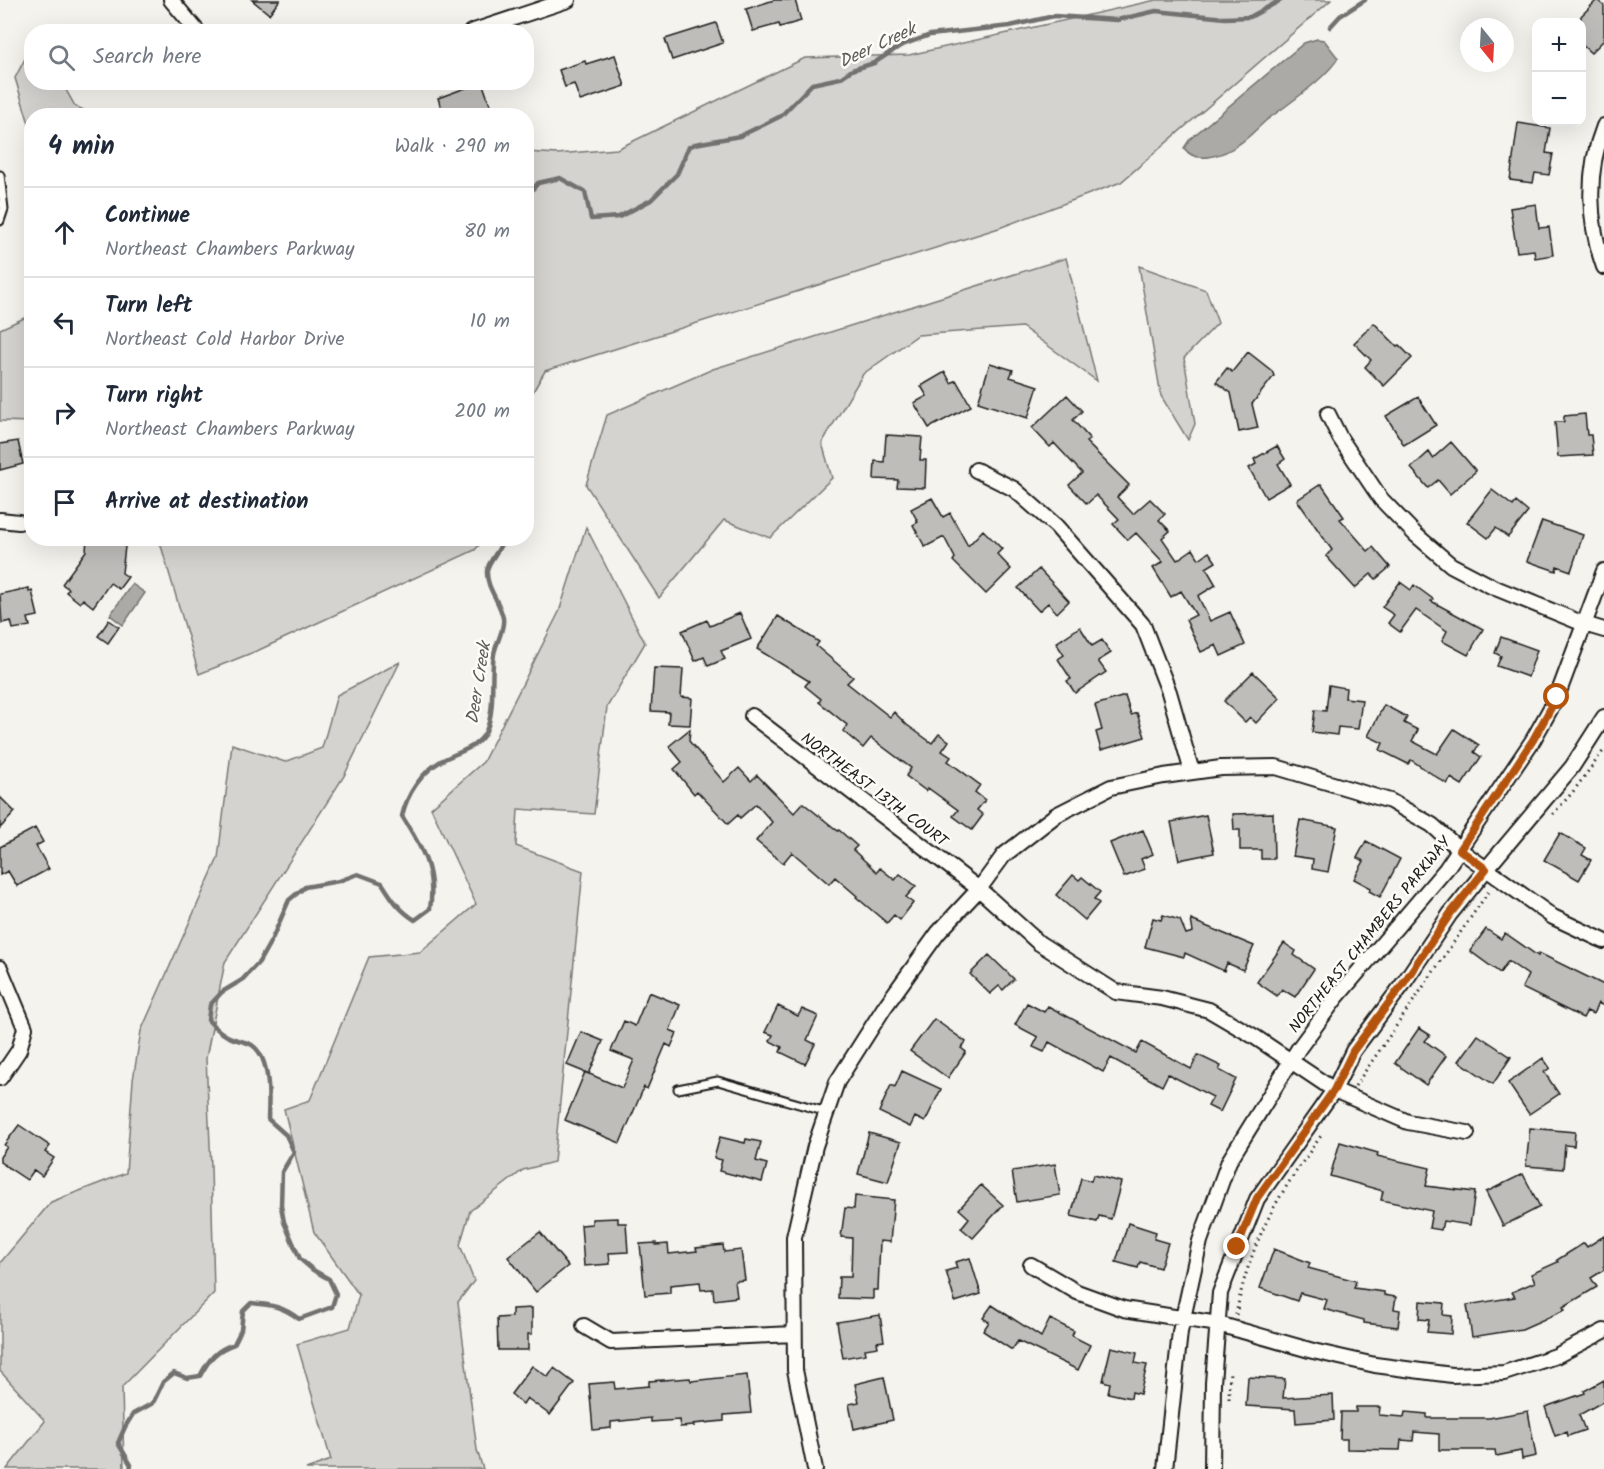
<!DOCTYPE html>
<meta charset="utf-8">
<style>
body{margin:0;font-family:Kalam,sans-serif;background:#f6f6f7;color:#1f2937}
.controls{position:absolute;right:18px;top:18px;display:grid;overflow:hidden;border-radius:12px;box-shadow:0 6px 24px #0002}
.controls button{width:54px;height:54px;display:grid;place-items:center;padding:0;border:0;border-bottom:2px solid #e0e1e3;background:#fff;color:#1f2937;font:30px sans-serif}
.compass{position:absolute;left:1460px;top:18px;width:54px;height:54px;border-radius:50%;background:#fff;box-shadow:0 6px 24px #0002;rotate:162deg}
.stop{position:absolute;width:18px;height:18px;margin:-14px;border:4px solid #b45309;border-radius:50%;background:#fff}
.stop.end{background:#b45309;border-color:#fff;box-shadow:0 2px 6px #0008}
.list{margin:0;padding:0;list-style:none}
h2{display:flex;justify-content:space-between;align-items:center;height:78px;margin:0;padding:0 24px;font-size:26px}
h2 small{font-size:20px;font-weight:400;color:#747a83}
.list li{display:grid;grid-template-columns:39px 1fr auto;gap:18px;align-items:center;box-sizing:border-box;height:90px;padding:0 24px;border-top:2px solid #e0e1e3}
.list b{display:block;font-size:22px;white-space:nowrap}
.list p{margin:0;font-size:20px;white-space:nowrap;color:#747a83}
.list em{font-size:20px;font-style:normal;color:#747a83}
.icon{flex:none;width:33px;height:33px;fill:none;stroke:currentColor;stroke-width:2;stroke-linecap:round;stroke-linejoin:round}
.map{position:relative;flex:none;width:1604px;height:1469px;overflow:hidden}
.search{position:absolute;background:#fff;box-shadow:0 6px 24px #0002;left:24px;top:24px;width:510px;height:66px;display:flex;align-items:center;gap:15px;box-sizing:border-box;padding:0 21px;border-radius:24px;color:#747a83;font-size:22px}
.panel{position:absolute;background:#fff;box-shadow:0 6px 24px #0002;left:24px;top:108px;width:510px;height:438px;border-radius:24px}
.map>svg:first-child{display:block}
.green{fill:#d4d3cf;stroke:#787876;stroke-width:1.5}
.water{fill:#abaaa6;stroke:#72716f;stroke-width:1.5}
.lines{fill:none;stroke-linecap:round;stroke-linejoin:round}
.stream{stroke:#72716f;stroke-width:4.5}
.building{fill:#bebdba;stroke:#1c1c1c;stroke-width:1.5}
.lane-casing{stroke:#1c1c1c;stroke-width:11}
.street-casing{stroke:#1c1c1c;stroke-width:18}
.path{stroke:#1c1c1c;stroke-width:3;stroke-dasharray:1.5 4.5;stroke-linecap:butt}
.lane{stroke:#fdfcf7;stroke-width:7}
.street{stroke:#fdfcf7;stroke-width:14}
.route{stroke:#b45309;stroke-width:8}
.labels{text-anchor:middle;stroke-width:5;stroke-linejoin:round;paint-order:stroke}
.street-label{font-size:16px;fill:#1c1c1c;stroke:#fdfcf7}
.water-label{font-size:18px;font-style:italic;fill:#5c5c5a;stroke:#fdfcf7}
</style>
<div class="map">
<svg width="1604" height="1469" viewBox="0 0 1604 1469">
<rect width="100%" height="100%" fill="#f4f3ee"/>
<filter id="ink" filterUnits="userSpaceOnUse"><feTurbulence type="fractalNoise" baseFrequency=".0167" numOctaves="2"/><feDisplacementMap in="SourceGraphic" scale="12" xChannelSelector="R" yChannelSelector="G"/><feConvolveMatrix kernelMatrix="1 2 1 2 8 2 1 2 1" color-interpolation-filters="sRGB"/></filter>
<g filter="url(#ink)">
<path class="green" d="M1156,0H1331L1121,182L999,228L545,371L527,402V152L557,154L617,149L805,58L909,55Z
M28,53L31,54L32,82L62,83L75,106L94,115L32,116L31,130L15,78Z
M1066,258L1097,381L1022,327L918,335L863,374L822,443L832,478L770,538L724,520L659,598L586,485L607,415L713,369Z
M1139,266L1206,290L1218,323L1184,358L1195,424L1188,440L1161,396Z
M31,315V422L0,421V329Z
M586,527L645,643L607,707L594,814L518,809L516,846L583,871L554,1162L523,1170L470,1211L460,1245L474,1281L458,1302L477,1450L483,1469H306L331,1460L297,1344L350,1328L359,1295L314,1232L284,1109L310,1100L369,957L420,952L476,904L431,808L483,762L559,612Z
M159,539V538L484,539L475,550L259,650L199,674Z
M400,662L344,776L225,962L206,1058L211,1166L214,1293L122,1387L124,1469H7L45,1421L0,1371V1263L51,1202L126,1173L133,1080L141,1031L218,858L232,744L285,762L322,748L337,695Z"/>
<path class="water" d="M1317,39L1324,40L1338,58C1329,75 1285,107 1268,119C1258,127 1250,137 1239,144C1226,154 1196,166 1184,148L1190,139L1304,43Z
M132,584L145,593L123,625L110,615Z"/>
<g class="lines">
<path class="stream" d="M1330,27L1340,16L1365,0
M526,197L538,183L560,178L585,192L591,219L619,217L651,200L677,174L689,147L695,144L740,136L765,124L781,116L812,84L840,78L852,70L874,63L900,46L930,35L1010,26L1054,16L1117,20L1156,11L1225,18L1250,17L1281,0
M130,1469L131,1465L118,1443L125,1427L133,1414L153,1403L163,1382L174,1373L187,1378L200,1376C209,1359 216,1350 234,1344L241,1330L243,1311L251,1303C271,1305 282,1306 299,1319L332,1307L336,1294L329,1279L313,1270L300,1259L284,1222L281,1206L282,1172L294,1152L286,1135L268,1119C269,1099 271,1058 252,1045C247,1042 240,1041 234,1039C224,1036 215,1028 208,1020L210,1005L222,992L242,980L259,962L272,939L289,900L305,887L339,881L358,874L382,883C392,899 399,910 415,920L430,909C436,870 422,848 402,816C407,794 421,773 441,761C456,752 478,749 486,731C496,707 490,679 494,654C496,643 505,629 503,618C500,601 486,588 487,571C488,560 501,551 503,538"/>
</g>
<path class="building" d="M252,0H280L269,14Z
M774,0H795L801,21L780,27L779,24L753,31L746,9Z
M1597,0L1604,6V40L1591,53L1581,44V16Z
M716,23L723,43L672,60L665,39Z
M615,55L625,86L580,101L574,84L565,87L559,70L585,61L586,64Z
M482,82L493,113L486,116H455L453,111L443,114L438,98Z
M1518,123L1550,128L1546,153L1553,154L1549,175L1535,173L1533,183L1510,180Z
M1536,204L1539,228L1549,227L1553,255L1535,258L1534,250L1517,252L1510,208Z
M1374,323L1397,346L1399,345L1412,358L1384,386L1365,367L1371,360L1354,343Z
M1248,352L1272,371L1274,376L1252,404L1258,428L1239,432L1231,393L1216,382L1227,368L1232,372Z
M990,363L1013,370L1010,377L1038,386L1028,418L978,402Z
M945,372L951,383L956,380L971,406L929,428L914,403L927,396L921,386Z
M1067,395L1082,411L1073,420L1090,439L1086,442L1129,485L1117,497L1133,514L1150,499L1165,514L1159,520L1170,531L1162,538L1177,560L1193,549L1199,559L1209,552L1216,562L1206,568L1216,585L1198,596L1210,621L1230,612L1245,645L1221,656L1216,645L1201,652L1186,620L1196,615L1181,591L1171,597L1153,568L1163,562L1136,533L1128,540L1113,524L1119,519L1096,495L1087,504L1069,485L1082,473L1054,443L1050,447L1032,428Z
M1418,397L1436,425L1404,445L1386,416Z
M1585,414L1587,435H1591L1593,455L1558,457L1555,422H1564V416Z
M886,435L922,437L920,460H926L925,488L897,487L898,480L874,479L875,461L884,462Z
M18,441L23,464L0,470V444Z
M1451,442L1476,471L1450,494L1438,480L1428,488L1411,468L1429,452L1433,458Z
M1277,446L1285,459L1278,464L1290,484L1266,498L1249,468L1256,464L1254,459Z
M1321,484L1344,517L1340,519L1368,551L1373,547L1390,567L1376,579L1371,574L1355,588L1326,556L1332,550L1297,500Z
M1492,490L1513,506L1516,502L1528,512L1508,537L1496,528L1488,538L1467,522Z
M932,498L943,517L950,513L968,546L983,530L1002,549L997,554L1011,569L986,594L953,561L955,558L944,537L925,547L913,525L918,522L911,509Z
M1542,521L1583,535L1571,571L1557,566L1556,571L1527,561Z
M87,538H126L122,573L128,577L119,589L110,583L93,607L83,599L80,603L66,592L69,589L62,584L86,551Z
M1039,569L1069,601L1057,613L1048,603L1039,611L1018,588Z
M1400,582L1411,590L1414,585L1433,599L1431,601L1483,629L1468,655L1442,641L1447,631L1416,610L1400,632L1388,623L1394,615L1382,607Z
M29,588V592L32,591L38,616L28,618L30,626L13,629L11,621L2,623L0,594Z
M740,613L751,639L721,651L725,659L708,666L704,657L695,661L682,631L707,620L710,626Z
M778,616L819,642L816,646L853,677L847,683L890,717L894,712L907,725L932,743L939,734L949,741L942,751L951,757L948,761L980,785L975,792L985,800L977,810L983,815L972,830L953,816L958,810L928,788L926,791L906,776L911,768L871,738L863,748L843,731L847,725L819,702L821,699L805,686L809,681L757,649Z
M109,620L119,627L108,643L98,636Z
M1080,627L1092,646L1102,640L1111,653L1098,661L1106,672L1075,693L1067,681L1071,679L1058,659L1064,655L1056,643Z
M1501,637L1537,650L1528,677L1497,666L1501,656L1495,653Z
M654,668L683,669L681,697L692,698L690,725L668,724L669,712L651,711Z
M1253,672L1280,698L1256,723L1250,717L1245,722L1224,701Z
M1329,685L1346,688L1345,698L1362,700L1358,729L1338,727L1337,735L1312,732L1315,710L1326,711Z
M1125,696L1131,715L1137,713L1145,737L1101,750L1096,732L1102,730L1095,705Z
M1384,705L1407,717L1404,723L1418,730L1412,741L1437,754L1454,729L1479,745L1474,752L1481,757L1462,785L1451,778L1447,784L1411,760L1408,764L1380,750L1383,743L1368,736Z
M690,729L689,741L724,782L739,768L751,781L757,775L794,813L803,803L838,831L839,830L857,846L853,850L877,872L880,868L895,880L900,874L916,886L906,897L913,903L900,920L894,915L887,923L856,897L857,896L835,877L829,884L792,852L783,863L756,841L772,822L756,804L740,818L738,815L728,824L697,791L694,794L674,769L682,762L669,746Z
M0,797L15,812L0,828Z
M1273,813L1274,859H1261V850H1240V830H1234L1233,814Z
M1206,815L1214,853L1179,860L1171,822Z
M1300,820L1337,827L1328,872L1312,869L1313,859L1293,856Z
M35,828L43,842L36,846L49,869L17,886L8,871L0,875V847Z
M1143,830L1153,854L1141,859L1145,869L1124,877L1110,843Z
M1560,833L1586,848L1582,855L1591,860L1579,880L1544,860Z
M1366,841L1400,859L1380,897L1369,891L1371,888L1354,879L1364,861L1357,858Z
M1073,875L1079,880L1082,877L1100,892L1094,899L1099,903L1085,920L1056,895Z
M1163,915L1180,920L1186,934L1193,932L1191,920L1254,946L1243,970L1227,963L1224,971L1185,953L1184,957L1145,947L1153,918L1161,920Z
M1486,929L1501,939L1505,933L1538,956L1539,953L1604,985V1006L1598,1003L1593,1014L1587,1011L1583,1018L1522,988L1528,975L1508,961L1500,973L1470,951Z
M1284,943L1296,951L1294,955L1314,969L1295,997L1282,989L1277,996L1257,982Z
M989,955L1014,979L1003,990L999,986L990,994L970,974Z
M649,992L680,1005L670,1030L677,1033L671,1047L666,1044L647,1089L644,1087L620,1143L565,1120L585,1072L622,1088L634,1060L611,1051L624,1021L635,1026Z
M1027,1003L1044,1012L1048,1006L1136,1053L1142,1042L1191,1069L1198,1055L1221,1066L1219,1070L1236,1079L1220,1112L1208,1106L1213,1097L1168,1074L1162,1086L1111,1058L1103,1072L1049,1042L1044,1052L1033,1047L1038,1037L1015,1025Z
M778,1006L798,1016L802,1009L818,1016L807,1040L815,1044L805,1064L780,1052L782,1047L770,1041L773,1035L765,1032Z
M934,1019L966,1042L961,1048L966,1052L948,1078L910,1051Z
M1419,1028L1430,1035L1425,1041L1446,1056L1426,1085L1395,1063Z
M581,1032L603,1041L589,1074L567,1065Z
M1478,1035L1511,1057L1493,1084L1459,1061Z
M1543,1058L1550,1068L1544,1072L1559,1094L1529,1114L1508,1083Z
M902,1071L941,1089L925,1122L915,1117L910,1127L879,1112L891,1085L895,1087Z
M19,1125L50,1146L45,1152L54,1158L42,1176L34,1170L27,1180L0,1162V1157L7,1147L4,1145Z
M1530,1128L1575,1132L1574,1146L1565,1145L1563,1169L1526,1166Z
M869,1133L901,1142L888,1182L858,1174Z
M720,1137L745,1143L746,1139L761,1142L756,1161L767,1164L762,1182L719,1171L722,1160L714,1158Z
M1340,1142L1378,1153L1377,1156L1430,1168L1426,1186L1475,1192L1470,1225L1443,1221L1441,1230L1429,1228L1432,1211L1381,1200L1383,1191L1330,1176Z
M1055,1164L1060,1195L1017,1202L1012,1171Z
M1523,1174L1540,1207L1503,1226L1486,1192Z
M1093,1175L1121,1182L1111,1219L1099,1216L1097,1222L1071,1216L1081,1178L1091,1181Z
M981,1185L1003,1205L973,1238L961,1228L969,1218L959,1209Z
M855,1196L894,1200L890,1242L880,1241L878,1290H873V1299L838,1298L839,1277H851L852,1238L841,1237L845,1208L854,1209Z
M618,1218V1223H626L628,1252L609,1253L610,1264L584,1266L581,1225L592,1224V1219Z
M1128,1223L1156,1232L1154,1239L1168,1243L1160,1268L1140,1262L1138,1268L1116,1262Z
M540,1232L568,1266L536,1292L508,1257Z
M1604,1236V1270L1591,1278L1597,1287L1563,1307L1565,1310L1522,1329L1472,1337L1467,1305L1515,1297L1512,1292L1535,1282L1531,1274L1558,1262L1557,1260L1584,1243L1587,1247Z
M656,1243V1245L668,1244L669,1254L697,1251L696,1248L723,1245L724,1252L741,1250L745,1280L735,1281L737,1297L714,1300L713,1289L701,1290L700,1282L670,1285V1293L645,1295L640,1244Z
M1274,1249L1310,1263L1308,1268L1356,1281L1354,1288L1384,1292V1295L1396,1297L1394,1309L1400,1310L1398,1327L1364,1323V1320L1324,1309L1327,1300L1300,1293L1297,1301L1260,1288Z
M970,1258L981,1294L955,1302L946,1271L957,1268L955,1262Z
M1420,1301L1444,1303L1443,1315L1452,1316L1451,1334L1427,1332L1429,1320L1419,1319Z
M992,1305L1041,1337L1050,1319L1074,1331L1072,1336L1090,1345L1078,1370L1018,1341L1012,1350L983,1331L989,1322L983,1318Z
M532,1308V1334H528V1350H498L497,1318L512,1317V1309Z
M880,1315L884,1341L877,1342L878,1347L865,1349L866,1354L843,1358L837,1322Z
M1111,1347L1137,1353L1135,1363L1147,1365L1140,1394L1132,1392L1131,1398L1108,1393L1110,1383L1103,1381Z
M532,1366L548,1377L554,1368L574,1383L550,1415L527,1398L523,1404L511,1394Z
M747,1375L751,1413L724,1415V1421L693,1424L694,1426L680,1427L679,1420L651,1422V1418L611,1422V1428L593,1430L589,1384L614,1382L615,1389L649,1386V1381L690,1378L691,1381Z
M884,1377L893,1420L854,1429L849,1404L859,1402L855,1384Z
M1248,1377L1285,1379L1283,1398L1333,1395L1334,1420L1296,1423L1295,1409L1246,1406Z
M1604,1380V1401L1579,1415L1585,1430L1568,1436L1567,1432L1555,1436L1545,1407L1585,1393L1584,1391Z
M1356,1407H1380L1379,1415L1404,1417L1405,1412L1427,1414V1418H1489L1528,1411L1536,1456L1522,1459L1521,1451L1496,1456L1495,1450H1439V1434L1414,1432L1413,1441L1401,1440L1400,1450L1347,1449V1439H1340L1341,1412H1356Z"/>
<g class="lines">
<defs>
<path id="lane" d="M0,175L4,209L0,221
M678,1089L718,1081L827,1112"/>
<path id="street" d="M171,0L198,32
M471,32L568,0
M1604,126C1586,171 1588,222 1604,267
M1328,414L1340,438L1381,499L1416,535L1451,565L1493,587L1584,624L1604,630
M976,470L1014,489L1056,526L1143,625L1169,692L1192,772
M0,520L19,522
M752,716L979,889L1039,943L1116,992L1162,998L1209,1010L1255,1037L1334,1090L1408,1122L1467,1133
M0,968L25,1028L19,1050L0,1078
M1031,1265L1077,1292L1124,1309L1218,1324L1313,1351L1375,1365L1452,1375L1504,1373L1556,1356L1604,1331
M584,1326L611,1342L794,1334
M815,1469L795,1370L794,1237L815,1146L837,1082L884,1008L938,933L979,889L1004,855L1056,815L1111,787L1164,776L1221,768L1276,767L1390,801L1432,825L1460,850L1553,917L1604,941
M1165,1469L1180,1332L1200,1241L1229,1161L1299,1048L1336,998L1446,869L1533,740L1557,697L1604,571
M1212,1469L1213,1383L1220,1293L1257,1199L1334,1090L1353,1051L1403,984L1450,914L1488,867L1572,767L1604,717"/>
</defs>
<use href="#lane" class="lane-casing"/>
<use href="#street" class="street-casing"/>
<path class="path" d="M1553,814L1572,793L1604,750
M1355,1086L1489,891
M1236,1315C1243,1276 1257,1237 1277,1202C1290,1179 1307,1156 1323,1133
M1229,1399L1230,1369"/>
<use href="#lane" class="lane"/>
<use href="#street" class="street"/>
</g>
</g>
<g class="lines" filter="url(#ink)">
<path class="route" d="M1237,1247L1257,1198L1334,1090L1353,1051L1403,984L1450,914L1486,869L1460,850L1533,740L1557,697"/>
</g>
<g class="labels">
<g class="street-label">
<text transform="translate(875 789) rotate(37)" y="6">NORTHEAST 13TH COURT</text>
<text transform="translate(1369 934) rotate(-51)" y="6">NORTHEAST CHAMBERS PARKWAY</text>
</g>
<g class="water-label">
<text transform="translate(877 45) rotate(-25)" y="6">Deer Creek</text>
<text transform="translate(478 683) rotate(-81)" y="6">Deer Creek</text>
</g>
</g>
</svg>
<div class="controls">
<button>+</button>
<button>−</button>
</div>
<svg class="compass" viewBox="-18 -18 36 36"><path d="M0-13l5 13h-10z" fill="#e53935"/><path d="M0 13l5-13h-10z" fill="#747a83"/></svg>
<div class="stop" style="left:1557px;top:697px"></div>
<div class="stop end" style="left:1237px;top:1247px"></div>
<div class="search"><svg class="icon" aria-label="search" viewBox="0 0 24 24"><circle cx="10" cy="10" r="6"/><path d="M15 15l6 6"/></svg>Search here</div>
<section class="panel">
<h2>4 min<small>Walk · 290 m</small></h2>
<ul class="list">
<li><svg class="icon" aria-label="ahead" viewBox="0 0 24 24"><path d="M12 20V5M6 11l6-6 6 6"/></svg><div><b>Continue</b><p>Northeast Chambers Parkway</p></div><em>80 m</em></li>
<li><svg class="icon" aria-label="left" viewBox="0 0 24 24"><path d="M17 20v-9H6M10 6l-5 5 5 5"/></svg><div><b>Turn left</b><p>Northeast Cold Harbor Drive</p></div><em>10 m</em></li>
<li><svg class="icon" aria-label="right" viewBox="0 0 24 24"><path d="M7 20v-9h11M14 6l5 5-5 5"/></svg><div><b>Turn right</b><p>Northeast Chambers Parkway</p></div><em>200 m</em></li>
<li><svg class="icon" aria-label="arrive" viewBox="0 0 24 24"><path d="M6 21V4h12l-3 4 3 4H6"/></svg><div><b>Arrive at destination</b></div></li>
</ul>
</section>
</div>
